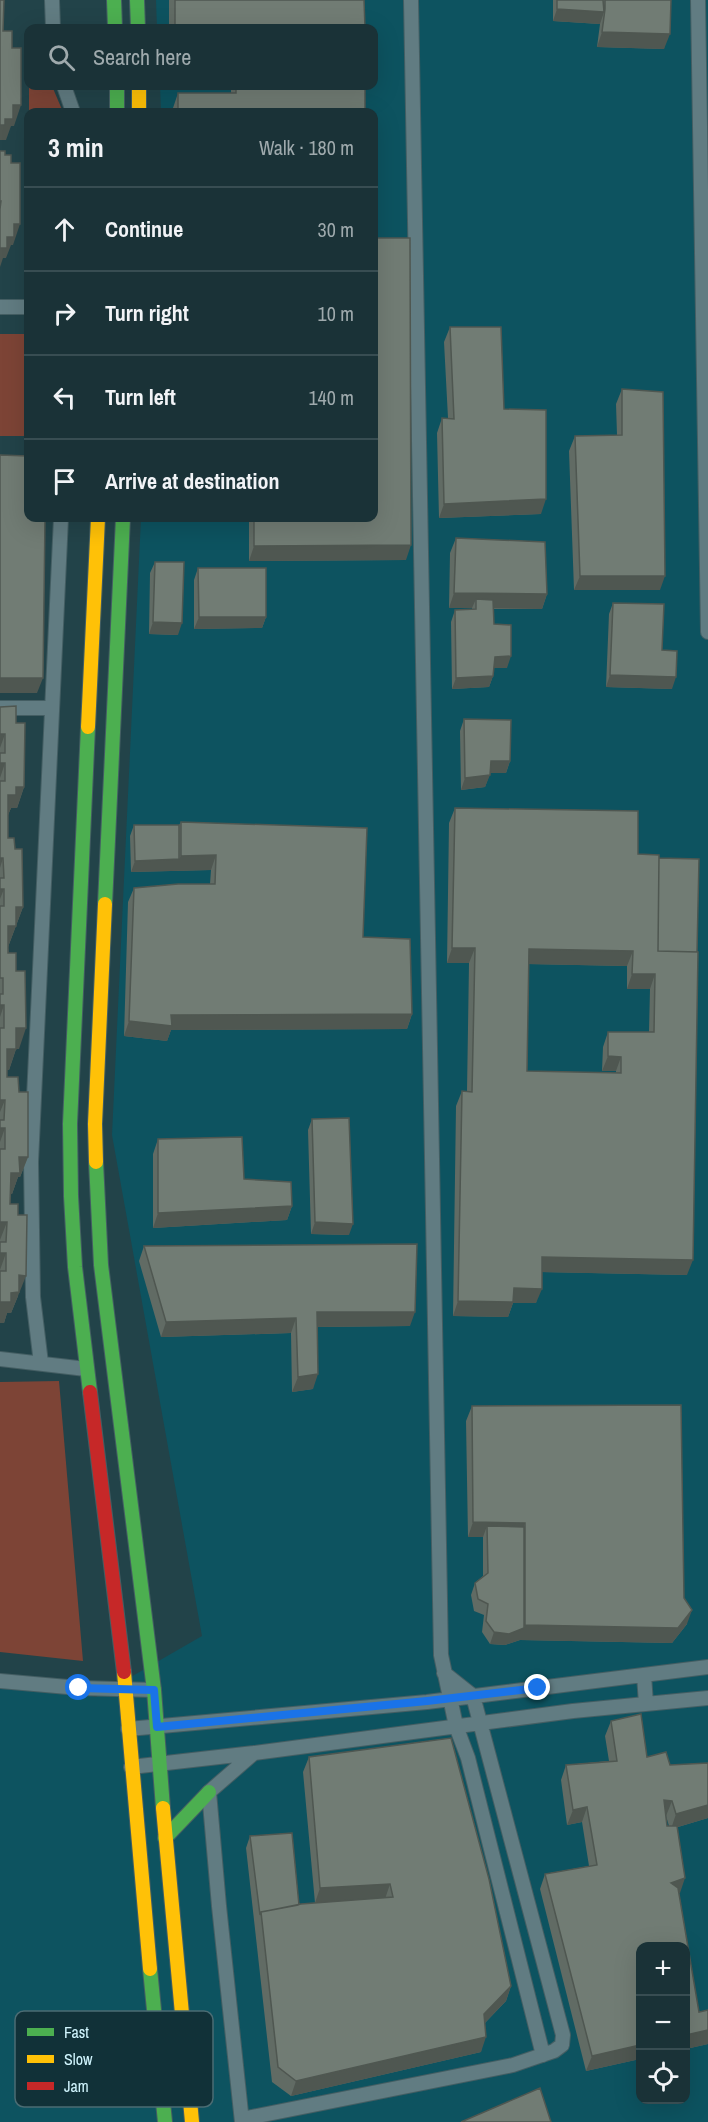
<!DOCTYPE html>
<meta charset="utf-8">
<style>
body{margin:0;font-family:"Archivo Narrow",sans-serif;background:#233a3f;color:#f1f3f6}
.controls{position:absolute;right:18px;bottom:18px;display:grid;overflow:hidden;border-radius:12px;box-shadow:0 6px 24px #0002}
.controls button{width:54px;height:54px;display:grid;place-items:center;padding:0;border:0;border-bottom:2px solid #384d52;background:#1a3237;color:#f1f3f6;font:30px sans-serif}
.stop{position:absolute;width:18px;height:18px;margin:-14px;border:4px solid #1a73e8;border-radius:50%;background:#fff}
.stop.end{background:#1a73e8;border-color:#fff;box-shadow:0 2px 6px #0008}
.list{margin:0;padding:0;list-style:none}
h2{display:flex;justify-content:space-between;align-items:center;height:78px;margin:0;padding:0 24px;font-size:26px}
h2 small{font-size:20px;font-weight:400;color:#9faaad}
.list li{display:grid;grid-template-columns:39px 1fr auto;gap:18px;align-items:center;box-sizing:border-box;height:84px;padding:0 24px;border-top:2px solid #384d52}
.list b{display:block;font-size:22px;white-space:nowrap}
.list em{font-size:20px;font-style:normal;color:#9faaad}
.icon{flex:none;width:33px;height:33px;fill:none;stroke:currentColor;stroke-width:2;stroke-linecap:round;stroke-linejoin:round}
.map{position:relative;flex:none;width:708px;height:2122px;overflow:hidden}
.search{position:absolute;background:#1a3237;box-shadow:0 6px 24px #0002;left:24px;top:24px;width:354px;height:66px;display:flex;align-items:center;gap:15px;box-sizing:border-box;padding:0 21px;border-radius:12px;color:#9faaad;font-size:22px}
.panel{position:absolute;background:#1a3237;box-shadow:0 6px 24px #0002;left:24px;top:108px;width:354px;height:414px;border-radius:12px}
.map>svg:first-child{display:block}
.built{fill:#0d5360;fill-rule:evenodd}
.green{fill:#7d4436}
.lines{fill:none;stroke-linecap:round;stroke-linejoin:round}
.street-casing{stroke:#445e63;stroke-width:16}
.fast-casing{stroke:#445e63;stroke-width:16}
.slow-casing{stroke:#445e63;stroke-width:16}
.jam-casing{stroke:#445e63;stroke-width:16}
.street{stroke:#617c82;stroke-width:14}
.fast{stroke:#4caf50;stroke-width:14}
.slow{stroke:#ffc107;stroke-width:14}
.jam{stroke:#c62828;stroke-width:14}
.wall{fill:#616b64;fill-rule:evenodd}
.shaded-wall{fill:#4f5751}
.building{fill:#717c74;stroke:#4f5751;stroke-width:1.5;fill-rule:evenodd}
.route{stroke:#1a73e8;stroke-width:8}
.key{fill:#113138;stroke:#4b6c73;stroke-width:1.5}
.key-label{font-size:16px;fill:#d1f5fe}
</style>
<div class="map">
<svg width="708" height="2122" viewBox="0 0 708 2122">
<rect width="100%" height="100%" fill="#224349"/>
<path class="built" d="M156,0H708V2122H0V1679L96,1697L202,1636L112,1135L141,518H374V112H161L160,86H374V28H157ZM640,1946H686V2100H640Z"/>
<path class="green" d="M29,86H52L63,112H29Z
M0,334H24V436H0Z
M59,1381L83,1661L0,1652V1382Z"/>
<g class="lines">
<defs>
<path id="street" d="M52,0L53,28
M411,0L441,1655L456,1726L468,1758L543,2055
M698,0L708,632
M64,86L73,112
M0,307H28
M0,708H52
M0,1359L86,1369
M41,1363L33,1297L31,1162L61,518
M644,1675L646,1704
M0,1681L79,1688L154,1690
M128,1729L427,1702L708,1667
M131,1767L254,1753
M242,2119L513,2065L554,2051L562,2045L563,2035L473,1696L444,1673
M242,2122L219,1906L209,1792L254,1753L573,1711L708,1698"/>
<path id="fast" d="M114,0L115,28
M137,0L138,28
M117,86V112
M88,727L70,1124L71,1196L75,1267L90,1392
M105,904L123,518
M96,1162L101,1265L154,1690L163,1808
M165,1838L209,1792
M150,1969L165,2122"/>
<path id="slow" d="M139,86V112
M88,727L98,518
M96,1162L95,1124L105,904
M124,1672L150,1969
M163,1808L192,2122"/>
<path id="jam" d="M90,1392L124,1672"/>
</defs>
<use href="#street" class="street-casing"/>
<use href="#fast" class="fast-casing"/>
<use href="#slow" class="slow-casing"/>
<use href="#jam" class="jam-casing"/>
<use href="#street" class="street"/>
<use href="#fast" class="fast"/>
<use href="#slow" class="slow"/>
<use href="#jam" class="jam"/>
</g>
<path class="wall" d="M169,0H364L365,28H169Z
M553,0H671L664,49L597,47L600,24L553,21Z
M231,86H365V112H173V108L178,93H231Z
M450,327L504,409L541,514L439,518L437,433L442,418H448L444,342Z
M622,389L660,590H574L569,451L575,436L617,435L616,404Z
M249,518H374L406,560L249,561Z
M456,538L547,594L542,609H493L494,624L507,668H494L493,676L489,687L452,689L451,622L455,610H472V608H449L450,553Z
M155,562L178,635L149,634L150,573Z
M198,568L266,617L262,628L194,629V580Z
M613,603L662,650L672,689L606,687L609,614Z
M0,707L16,723L24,787L17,808H11L8,815V838L15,849L23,907L8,947L19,1049H16L9,1070H7V1077L19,1092L28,1157L20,1177H18L12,1194H10V1204L18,1296L11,1313H7L4,1323H0Z
M464,719L510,761L506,773H490L485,787L461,790L460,731Z
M455,808L638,854L659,855L687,1275L542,1272L536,1303H513L508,1317L453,1316L456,1106L462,1091L467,1092L469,963H447L449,823ZM529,964L627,966V989H650L649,1032H608L603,1047L602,1071H616V1073L527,1071Z
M181,822L363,937L412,1014L407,1029L171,1030L167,1041L124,1036L128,902L134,888L210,884L211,870L131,872L130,836L134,825H179Z
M312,1119L349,1235L311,1234L308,1130Z
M158,1139L244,1179L292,1206L287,1220L153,1228V1154Z
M144,1246L410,1326L318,1327L313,1389L292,1392L291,1333L161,1337L139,1261Z
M472,1406L684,1598L687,1624L672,1643L520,1640L505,1645L490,1644L482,1632L484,1615L474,1611L471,1595L475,1583L483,1576V1537H468L466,1421Z
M611,1721L647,1757L670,1765L708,1818L678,1827L680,1893H679L699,2012L708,2044L686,2049V1947H640V2059L586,2071L540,1889L545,1874L589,1866L582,1822L567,1825L561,1780L566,1765L609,1761L605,1736ZM666,1816L669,1826H667Z
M309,1757L511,1986L506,2001L485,2023L481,2052L291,2096L272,2082L246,1848L250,1836L299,1905L315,1903L303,1772Z"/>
<path class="shaded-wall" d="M557,9L604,12L600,24L553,21Z
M602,32L670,34L664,49L597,47Z
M13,105H21L14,126H11L6,140H0V125L5,119Z
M14,224H20L13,245H11L6,258H3L0,267V248Z
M546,499L541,514L439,518L444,504Z
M411,545L406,560L249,561L254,546Z
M580,576H665L660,590H574Z
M454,593L547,594L542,609L476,608V599L472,608H449Z
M199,617H266L262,628L194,629Z
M153,622L182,623L178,635L149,634Z
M511,656L507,668H490L495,657Z
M610,675L676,677L672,689L606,687Z
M493,676L489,687L452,689L456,678Z
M0,678H43L37,693H0Z
M0,734H5L0,748Z
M491,761H510L506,773H486Z
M0,763H5L0,778Z
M490,775L485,787L461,790L465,778Z
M16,787H24L17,808H11L8,815V795Z
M216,855L211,870L131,872L135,861L179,859L181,856Z
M0,858H3L0,868Z
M0,889H4L0,899Z
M16,907H23L8,947H0Z
M452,948H475L469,963H447Z
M529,949L633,951L627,966L524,964Z
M632,974H655L650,989H627Z
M0,1005H4L0,1017Z
M412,1014L407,1029L171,1030L167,1041L124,1036L129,1021L171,1015Z
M16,1028H26L19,1049H9Z
M7,1049H16L9,1070H0Z
M608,1056L621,1057L616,1071H602Z
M0,1100H5L0,1112Z
M0,1128H5L0,1142Z
M19,1157H28L20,1177H18L12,1194H3L11,1173Z
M292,1206L287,1220L153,1228L158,1213Z
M0,1222H7L0,1240Z
M315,1222L353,1224L349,1235L311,1234Z
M0,1253H6L0,1270Z
M542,1257L693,1260L687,1275L537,1272Z
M19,1275L26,1276L18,1296L11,1313H7L4,1323H0V1302Z
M514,1288L542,1289L536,1303H513L508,1317L453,1316L458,1301Z
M317,1312H415L410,1326L312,1327Z
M296,1318L291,1333L161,1337L166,1322Z
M318,1374L313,1389L292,1392L298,1377Z
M473,1522L525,1523L520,1538L487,1526L483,1537H468Z
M692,1610L687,1624L672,1643L520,1640L505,1645L490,1644L494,1632L524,1628L525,1625Z
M664,1800L672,1801L666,1816Z
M708,1805V1818L671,1829L676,1814Z
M587,1807L582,1822L567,1825L573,1810Z
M685,1878L680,1893L666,1898L671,1883Z
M390,1884L385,1899L315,1903L320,1888Z
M511,1986L506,2001L479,2029L484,2014Z
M708,2030V2044L686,2049V2035Z
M486,2037L481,2052L291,2096L296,2081Z
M640,2045V2059L586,2071L592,2056Z"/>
<path class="building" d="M0,0H4L3,31H12V48H21V105H13V119H5V125H0Z
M175,0H364L365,28H175Z
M557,0H603L604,12L557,9Z
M605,0H671L670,34L602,32L605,9Z
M236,86H365V112H178V93H236Z
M0,151H5V155H11V163H20V224H14V237H7V248H0V209L1,201H0Z
M374,238H410L411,545L254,546V518H374Z
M450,327H501L504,409L546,410V499L444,504L442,418L454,419Z
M622,389L663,392L665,576H580L575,436L622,435Z
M0,455L28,456V518H45L43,678H0Z
M456,538L545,542L547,594L454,593Z
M155,562H184L182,623L153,622Z
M198,568H266V617H199Z
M476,599L493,600L494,624L511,625V656L495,657L493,676L456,678L455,610L476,609Z
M613,603L664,604L662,650L677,651L676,677L610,675Z
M16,706V723H25L24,787H16V795H8V838H14L15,849H22L23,907H16V926H8V953H16V971H25L26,1028H16V1049H7V1077H18L19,1092H28V1157H19L20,1173H11L10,1204H18V1215H27L26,1276L19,1275V1292L11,1293V1302H0V1271H6V1253H0V1242H6L7,1222H0V1149H5V1128H0V1120H4L5,1100H0V1028H4V1005H0V994H3V978H0V906H4V889H0V878H4L3,858H0V781H5V763H0V753H5V734H0V707Z
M464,719L511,720L510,761H491L490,775L465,778Z
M455,808L638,811V854L659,855L658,951L698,952L693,1260L542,1257V1289L514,1288L513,1302L458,1301L462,1091L472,1092L475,948H452ZM529,949L633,951L632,974H655L654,1032H608V1056L621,1057V1073L527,1071Z
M181,822L367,828L363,937L410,939L412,1014L171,1015L172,1026L129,1021L134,888L178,884H215L216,855L181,856Z
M134,825H179V859L135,861Z
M659,858L699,859L697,952L658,951Z
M349,1118L353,1224L315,1222L312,1119Z
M242,1137L244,1179L291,1182L292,1206L158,1213V1139Z
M417,1244L415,1312H317L318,1374L298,1377L296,1318L166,1322L144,1246Z
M681,1405L684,1598L692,1610L678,1628L525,1625V1523L473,1522L472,1406Z
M487,1526L524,1527V1628L509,1634L494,1632L486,1621L488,1604L478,1599L475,1583L488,1573Z
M641,1714L647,1757L666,1752L670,1765L708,1763V1805L676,1814L672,1801L664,1800L667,1826H677L685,1878L671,1883L678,1888L699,2012L708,2010V2030L686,2035V1947H640V2045L592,2056L545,1874L597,1865L587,1807L573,1810L566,1765L617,1761L611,1721Z
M451,1738L489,1879L511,1986L484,2014L486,2037L296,2081L278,2067L261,1912L301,1904L393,1897L390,1884L320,1888L309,1757Z
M292,1833L299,1905L261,1912L260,1915L250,1836Z
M540,2088L551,2122H461Z"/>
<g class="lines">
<path class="route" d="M79,1688L154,1690L157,1727L427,1701L538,1688"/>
</g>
<rect x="15" y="2011" width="198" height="96" rx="9" class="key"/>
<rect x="27" y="2028" width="27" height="8" fill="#4caf50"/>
<rect x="27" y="2055" width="27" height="8" fill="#ffc107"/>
<rect x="27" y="2082" width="27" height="8" fill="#c62828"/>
<g class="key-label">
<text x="64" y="2038">Fast</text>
<text x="64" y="2065">Slow</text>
<text x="64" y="2092">Jam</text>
</g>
</svg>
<div class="controls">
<button>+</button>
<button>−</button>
<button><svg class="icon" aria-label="locate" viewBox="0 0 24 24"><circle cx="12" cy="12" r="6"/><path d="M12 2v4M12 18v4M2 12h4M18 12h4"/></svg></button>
</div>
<div class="stop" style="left:79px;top:1688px"></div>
<div class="stop end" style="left:538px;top:1688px"></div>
<div class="search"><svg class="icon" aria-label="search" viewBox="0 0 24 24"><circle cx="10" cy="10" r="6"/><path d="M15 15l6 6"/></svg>Search here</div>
<section class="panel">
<h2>3 min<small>Walk · 180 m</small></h2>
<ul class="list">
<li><svg class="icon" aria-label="ahead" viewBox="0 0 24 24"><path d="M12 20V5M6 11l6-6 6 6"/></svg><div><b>Continue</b></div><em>30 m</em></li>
<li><svg class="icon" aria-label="right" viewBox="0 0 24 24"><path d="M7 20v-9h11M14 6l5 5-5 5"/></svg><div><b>Turn right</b></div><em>10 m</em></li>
<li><svg class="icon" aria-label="left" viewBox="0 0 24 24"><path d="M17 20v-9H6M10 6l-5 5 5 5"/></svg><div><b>Turn left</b></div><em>140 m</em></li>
<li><svg class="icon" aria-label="arrive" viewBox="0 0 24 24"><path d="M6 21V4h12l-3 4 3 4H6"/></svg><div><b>Arrive at destination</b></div></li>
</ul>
</section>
</div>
